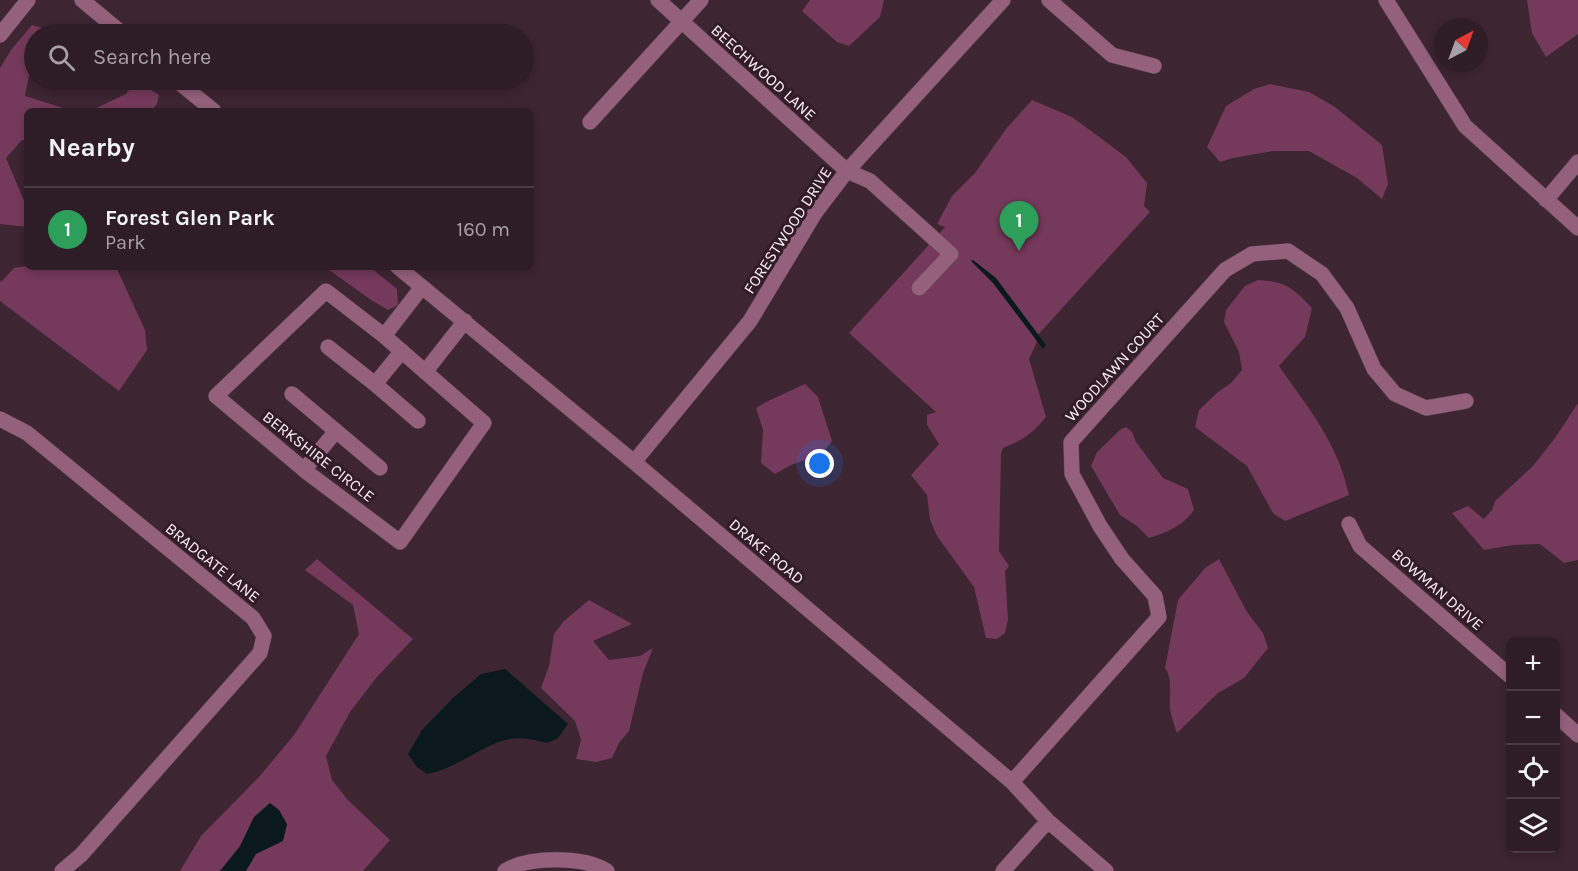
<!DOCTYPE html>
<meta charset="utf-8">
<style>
body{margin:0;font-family:Karla,sans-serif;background:#36252e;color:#f1f3f6}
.controls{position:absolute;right:18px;bottom:18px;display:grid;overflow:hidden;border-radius:9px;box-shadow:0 3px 9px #0003}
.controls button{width:54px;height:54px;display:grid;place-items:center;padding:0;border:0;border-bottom:2px solid #493a43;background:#2e1c26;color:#f1f3f6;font:30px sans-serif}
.compass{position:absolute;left:1434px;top:18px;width:54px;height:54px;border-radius:50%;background:#2e1c26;box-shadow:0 3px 9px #0003;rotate:41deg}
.you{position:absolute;left:820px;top:464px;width:21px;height:21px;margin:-15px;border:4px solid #fff;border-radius:50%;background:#1a73e8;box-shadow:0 0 0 9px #1a73e833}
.badge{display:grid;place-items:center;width:39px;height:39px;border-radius:50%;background:#bca0f2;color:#fff;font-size:20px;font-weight:700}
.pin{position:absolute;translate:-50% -50px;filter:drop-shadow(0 2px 3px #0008)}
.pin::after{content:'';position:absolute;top:32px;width:21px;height:18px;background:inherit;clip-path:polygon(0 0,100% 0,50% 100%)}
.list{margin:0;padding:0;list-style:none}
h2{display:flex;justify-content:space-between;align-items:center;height:78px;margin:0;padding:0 24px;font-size:26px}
h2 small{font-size:20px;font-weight:400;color:#a7a1a7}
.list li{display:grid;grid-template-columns:39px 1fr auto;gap:18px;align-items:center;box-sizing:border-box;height:84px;padding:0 24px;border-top:2px solid #493a43}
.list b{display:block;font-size:22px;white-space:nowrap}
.list p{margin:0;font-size:20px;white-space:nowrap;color:#a7a1a7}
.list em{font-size:20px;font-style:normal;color:#a7a1a7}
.icon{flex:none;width:33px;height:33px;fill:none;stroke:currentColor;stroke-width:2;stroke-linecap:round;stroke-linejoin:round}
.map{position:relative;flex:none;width:1578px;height:871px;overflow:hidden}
.search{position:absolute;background:#2e1c26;box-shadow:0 3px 9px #0003;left:24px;top:24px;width:510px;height:66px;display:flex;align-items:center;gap:15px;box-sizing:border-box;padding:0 21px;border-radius:33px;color:#a7a1a7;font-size:22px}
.panel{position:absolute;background:#2e1c26;box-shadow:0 3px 9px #0003;left:24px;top:108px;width:510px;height:162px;border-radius:9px}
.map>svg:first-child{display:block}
.green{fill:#75395b}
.water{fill:#09191d}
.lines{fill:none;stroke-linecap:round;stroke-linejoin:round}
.minor-casing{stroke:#58414d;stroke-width:16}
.minor{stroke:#94607c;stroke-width:15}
.labels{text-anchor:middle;stroke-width:6;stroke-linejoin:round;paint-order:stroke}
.street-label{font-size:16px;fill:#feeef6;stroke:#321c28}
</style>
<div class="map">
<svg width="1578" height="871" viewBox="0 0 1578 871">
<rect width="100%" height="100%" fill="#3d2532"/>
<path class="green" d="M810,0H884L880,17L849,46L837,42L802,11Z
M1527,0H1578V34L1546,57L1532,33Z
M32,25L57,32L54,34H34V57L32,60L25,96L73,111H27V141L22,140L6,158L27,208V227L0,224V68L11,50Z
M136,80L159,95L157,104L151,111H90L126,94Z
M1270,84L1309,92L1335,107L1382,145L1388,184L1382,199L1357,178L1309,151H1273L1233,158L1220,162L1207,147L1226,106L1254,89Z
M1032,100L1072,117L1102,139L1126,157L1147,183L1144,206L1150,212L1035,338L1037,342L1029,359L1046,417C1032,434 1023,440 1003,448L1001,454L999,551L1009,566L1005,571L1008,619L1005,633L997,639L986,638L974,587L937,536L930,520L927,495L911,475L939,444L927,425V415L936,412L849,333L945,227L937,224L952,196L975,173L1006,129Z
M27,266L116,267L145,330L147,350L119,391L0,301V280L1,282L14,268Z
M325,267H370L397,289L398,305L388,310L371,300Z
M1258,280C1287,282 1293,288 1312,308L1305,337L1279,366C1309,409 1338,443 1349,495L1285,521L1273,513L1247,466L1195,427L1199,410L1218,392L1231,383L1242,370L1239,352L1224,322L1226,310L1245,286Z
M805,384L818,397L832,441L822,454L791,465L775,474L761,463L763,430L756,408L766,402Z
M1578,403V560L1564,563L1540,544L1513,545L1484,550L1452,513L1468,506L1484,519L1492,510L1495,501L1533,466L1555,438Z
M1126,427L1132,432L1136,442L1163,478L1188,489L1194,510C1184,525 1166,533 1149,538L1137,526L1120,515L1091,466L1097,452L1121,429Z
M317,559L413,639L376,678L350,712L326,756L332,780L348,800L390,840L363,871H180L201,836L259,777L294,735L359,634L353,605L305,570Z
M1219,559L1247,612L1263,633L1268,648L1244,678L1218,693L1177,733C1174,725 1171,716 1170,708C1169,695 1173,679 1165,668L1178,600L1205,568Z
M589,600L632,624L593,641L609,660L640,656L653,648L643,673L629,731L619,743L612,758L596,762L576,759L581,740L575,721L541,688L549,666L554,634L564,621Z"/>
<path class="water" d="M973,260L996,278L1046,345L1043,349L993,283L971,261Z
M505,669L568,724L558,738L547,743C535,740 523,737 510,739C482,744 459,768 427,774L417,767L408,754L422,730L453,698L481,674Z
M270,803L279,810L287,824L283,841L256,854L246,871H220L240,846L254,817Z"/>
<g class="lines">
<defs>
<path id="minor" d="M82,0L123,34
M658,0L847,171L870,181L951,254L919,288
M1049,0L1112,55L1154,66
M1386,0L1465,126L1578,228
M0,35L28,0
M176,80L214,111
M590,122L701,0
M1546,200L1578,162
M398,267L634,462L1012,782L1048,821L1106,871
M326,291L383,335L484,423L400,542L308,473L216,396Z
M384,336L422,287
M328,347L375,384
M402,351L375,384L418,421
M425,372L465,321
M292,394L380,468
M0,419L27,433L253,618L264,636L260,653L81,855L62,871
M634,462L750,321L815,213L847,171L1003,0
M304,470L336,431
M1349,524L1360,546L1510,676
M1556,715L1578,735
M1012,782L1159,617L1155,596L1122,559L1100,526L1072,474L1071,442L1225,270L1252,254L1288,251L1322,274L1347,308L1374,369L1395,394L1426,408L1466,401
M505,871C528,856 583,856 607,871
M1003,871L1048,821"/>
</defs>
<use href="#minor" class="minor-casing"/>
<use href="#minor" class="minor"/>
</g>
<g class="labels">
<g class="street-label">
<text transform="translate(764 72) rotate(42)" y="6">BEECHWOOD LANE</text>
<text transform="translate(787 230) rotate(-57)" y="6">FORESTWOOD DRIVE</text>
<text transform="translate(1114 367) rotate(-48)" y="6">WOODLAWN COURT</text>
<text transform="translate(319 456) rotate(38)" y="6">BERKSHIRE CIRCLE</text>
<text transform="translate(767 551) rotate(40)" y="6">DRAKE ROAD</text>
<text transform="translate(213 562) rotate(39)" y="6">BRADGATE LANE</text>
<text transform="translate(1438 589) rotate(41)" y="6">BOWMAN DRIVE</text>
</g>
</g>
</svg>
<div class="controls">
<button>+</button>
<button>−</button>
<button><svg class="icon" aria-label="locate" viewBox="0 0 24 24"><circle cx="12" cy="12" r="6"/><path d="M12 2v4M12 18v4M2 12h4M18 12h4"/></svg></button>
<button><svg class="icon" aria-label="layers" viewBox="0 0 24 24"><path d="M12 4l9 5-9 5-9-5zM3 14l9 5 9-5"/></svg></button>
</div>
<svg class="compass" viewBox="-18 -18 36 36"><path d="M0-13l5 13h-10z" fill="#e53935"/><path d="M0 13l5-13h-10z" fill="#a7a1a7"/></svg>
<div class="you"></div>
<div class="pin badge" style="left:1019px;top:251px;background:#2e9e5b">1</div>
<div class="search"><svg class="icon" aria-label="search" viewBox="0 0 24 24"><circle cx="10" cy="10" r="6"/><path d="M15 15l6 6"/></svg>Search here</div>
<section class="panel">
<h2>Nearby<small></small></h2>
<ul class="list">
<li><span class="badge" style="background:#2e9e5b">1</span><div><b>Forest Glen Park</b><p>Park</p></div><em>160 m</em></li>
</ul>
</section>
</div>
